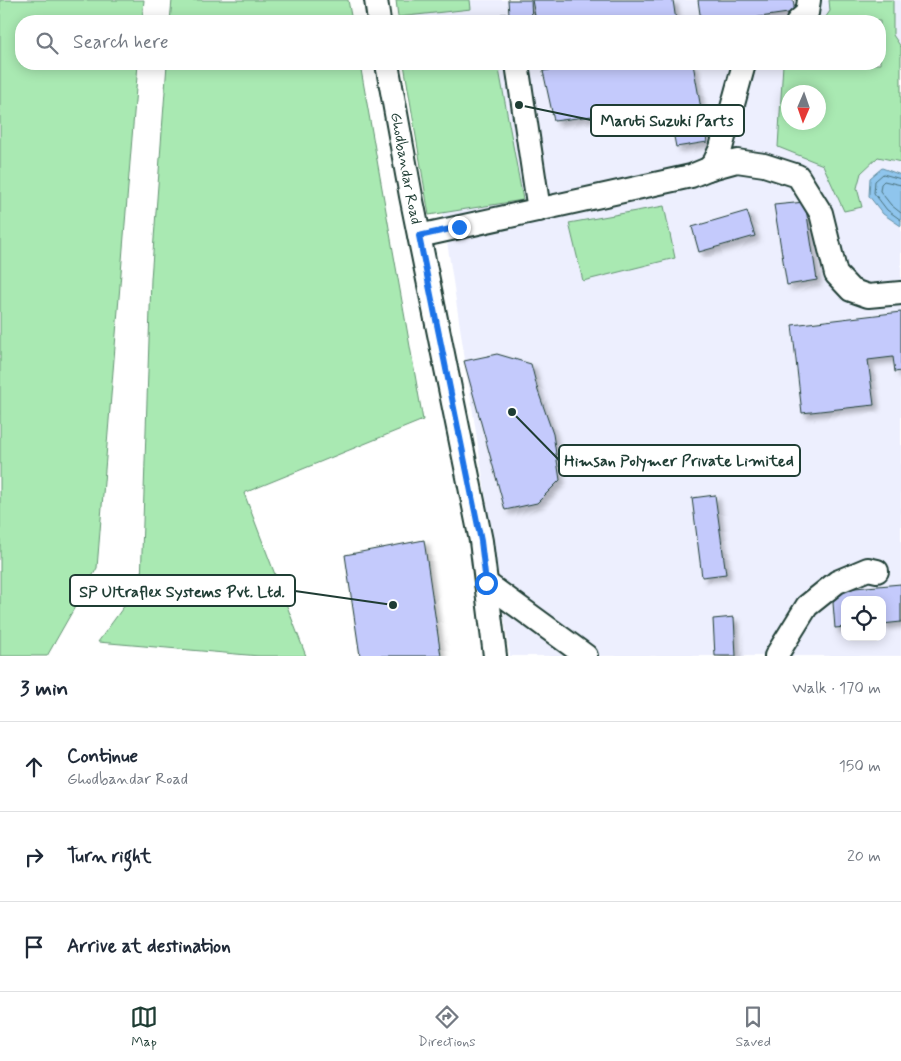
<!DOCTYPE html>
<meta charset="utf-8">
<style>
body{margin:0;font-family:Mynerve,sans-serif;background:#f6f6f7;color:#1f2937}
.controls{position:absolute;right:15px;bottom:15px;display:grid;overflow:hidden;border-radius:10px;box-shadow:0 2px 12px #0003}
.controls button{width:45px;height:45px;display:grid;place-items:center;padding:0;border:0;border-bottom:1px solid #e0e1e3;background:#fff;color:#1f2937;font:25px sans-serif}
.compass{position:absolute;left:781px;top:85px;width:45px;height:45px;border-radius:50%;background:#fff;box-shadow:0 2px 12px #0003;rotate:182deg}
.stop{position:absolute;width:15px;height:15px;margin:-11px;border:4px solid #1a73e8;border-radius:50%;background:#fff}
.stop.end{background:#1a73e8;border-color:#fff;box-shadow:0 1px 5px #0008}
.list{margin:0;padding:0;list-style:none}
h2{display:flex;justify-content:space-between;align-items:center;height:65px;margin:0;padding:0 20px;font-size:21px}
h2 small{font-size:16px;font-weight:400;color:#747a83}
.list li{display:grid;grid-template-columns:32px 1fr auto;gap:15px;align-items:center;box-sizing:border-box;height:90px;padding:0 20px;border-top:1px solid #e0e1e3}
.list b{display:block;font-size:19px;white-space:nowrap}
.list p{margin:0;font-size:16px;white-space:nowrap;color:#747a83}
.list em{font-size:16px;font-style:normal;color:#747a83}
.icon{flex:none;width:28px;height:28px;fill:none;stroke:currentColor;stroke-width:2;stroke-linecap:round;stroke-linejoin:round}
.map{position:relative;flex:none;width:901px;height:656px;overflow:hidden}
.search{position:absolute;background:#fff;box-shadow:0 2px 12px #0003;left:15px;right:15px;top:15px;height:55px;display:flex;align-items:center;gap:12px;box-sizing:border-box;padding:0 18px;border-radius:20px;color:#747a83;font-size:19px}
.sheet{height:335px;background:#fff}
nav{display:flex;justify-content:space-around;align-items:center;box-sizing:border-box;height:70px;border-top:1px solid #e0e1e3;background:#fff;font-size:14px;color:#747a83}
nav a{display:grid;justify-items:center;gap:2px}
nav .on{color:#1f3d34}
.map>svg:first-child{display:block}
.built{fill:#edeffe;fill-rule:evenodd}
.green{fill:#a9e9b2;stroke:#649373;fill-rule:evenodd}
.water{fill:#8fc5ed;stroke:#628fa3}
.lines{fill:none;stroke-linecap:round;stroke-linejoin:round}
.shore{stroke:#4c737e;stroke-width:1}
.building{fill:#c4cafc;stroke:#1f3d34;filter:url(#shadow)}
.minor-casing{stroke:#1f3d34;stroke-width:26}
.minor{stroke:#fff;stroke-width:22}
.route{stroke:#1a73e8;stroke-width:6}
.labels{text-anchor:middle;stroke-width:4;stroke-linejoin:round;paint-order:stroke}
.street-label{font-size:15px;fill:#1f3d34;stroke:#fff}
.leader{fill:none;stroke:#1f3d34;stroke-width:2}
.callout-dot{fill:#1f3d34;stroke:#fff;stroke-width:2}
.callout{fill:#fff;stroke:#1f3d34;stroke-width:2}
.callout-label{font-size:16px;text-anchor:middle;font-weight:bold;fill:#1f3d34}
</style>
<div class="map">
<svg width="901" height="656" viewBox="0 0 901 656">
<defs>
<filter id="shadow"><feDropShadow dx="4.5" dy="4.5" stdDeviation="2.5" flood-color="#0004"/></filter>
</defs>
<rect width="100%" height="100%" fill="#fff"/>
<filter id="ink" filterUnits="userSpaceOnUse"><feTurbulence type="fractalNoise" baseFrequency=".02" numOctaves="2"/><feDisplacementMap in="SourceGraphic" scale="10" xChannelSelector="R" yChannelSelector="G"/><feConvolveMatrix kernelMatrix="1 2 1 2 8 2 1 2 1" color-interpolation-filters="sRGB"/></filter>
<g filter="url(#ink)">
<path class="built" d="M410,0H901V656H510L420,64H880V21H414ZM788,92H818V122H788ZM845,600H882V637H845Z"/>
<path class="green" d="M0,0H144L142,21H21V64H138L97,568L47,656H0Z
M172,0H348L352,21H170Z
M396,0H470L471,9L398,17Z
M829,0H893V35L901,47V162L878,157L861,173L857,188L862,207L844,211L823,165L778,147L783,64H880V21H823L830,11ZM788,92H818V122H788Z
M167,64H360L423,420L244,493L306,656H259L98,642L141,583L151,279Z
M404,64H498L523,200L429,215Z
M664,206L675,258L583,281L569,223Z"/>
<path class="water" d="M882,168L901,175V226L883,214L869,196L870,178Z"/>
<g class="lines">
<path class="shore" d="M901,179L883,174L875,181L874,193L887,210L901,220
M901,185L884,181L881,184L880,191L891,205L901,213"/>
</g>
<path class="building" d="M508,0H531L532,21H501V14H509Z
M532,0H673L676,21H536Z
M698,0H793L795,12L732,21H701Z
M589,64H693L707,142L676,147L668,106L554,121L543,71Z
M805,202L817,280L787,285L774,205Z
M747,211L755,236L699,252L692,227Z
M901,312V371L895,372L893,357L868,360L874,405L802,413L792,325Z
M497,354L531,364L538,391L553,434L560,480L537,503L505,510L464,361Z
M715,495L726,574L702,577L692,498Z
M424,540L441,656H360L345,555Z
M901,584V622L882,624V600H845V627L835,628L832,590Z
M734,617L736,656H715L713,619Z"/>
<g class="lines">
<defs>
<g id="minor">
<path d="M376,0L379,21"/>
<path d="M798,21L807,13L809,0"/>
<path id="s1" d="M387,64L411,196L481,541L495,656"/>
<path d="M517,64L539,210"/>
<path d="M708,169L737,161L764,165L798,176L821,213L836,274L851,290L868,296L901,293"/>
<path d="M419,236L691,176L708,169L714,163L721,148L744,64"/>
<path d="M486,583L586,656"/>
<path d="M776,656L807,606L837,582L868,569L877,571"/>
</g>
</defs>
<use href="#minor" class="minor-casing"/>
<use href="#minor" class="minor"/>
</g>
</g>
<g class="lines" filter="url(#ink)">
<path class="route" d="M459,227L419,236L481,541L486,583"/>
</g>
<g class="labels">
<g class="street-label">
<text dy="5" stroke="none"><textPath href="#s1" startOffset="106">Ghodbandar Road</textPath></text>
</g>
</g>
<path class="leader" d="M519 105L591 120M512 412L559 460M393 605L295 591"/>
<g class="callout-dot">
<circle cx="519" cy="105" r="5"/>
<circle cx="512" cy="412" r="5"/>
<circle cx="393" cy="605" r="5"/>
</g>
<g class="callout">
<rect x="591" y="105" width="153" height="31" rx="5"/>
<rect x="559" y="445" width="241" height="31" rx="5"/>
<rect x="70" y="575" width="225" height="31" rx="5"/>
</g>
<g class="callout-label">
<text x="667" y="126">Maruti Suzuki Parts</text>
<text x="679" y="466">Himsan Polymer Private Limited</text>
<text x="182" y="597">SP Ultraflex Systems Pvt. Ltd.</text>
</g>
</svg>
<div class="controls">
<button><svg class="icon" aria-label="locate" viewBox="0 0 24 24"><circle cx="12" cy="12" r="6"/><path d="M12 2v4M12 18v4M2 12h4M18 12h4"/></svg></button>
</div>
<svg class="compass" viewBox="-18 -18 36 36"><path d="M0-13l5 13h-10z" fill="#e53935"/><path d="M0 13l5-13h-10z" fill="#747a83"/></svg>
<div class="stop" style="left:486px;top:583px"></div>
<div class="stop end" style="left:459px;top:227px"></div>
<div class="search"><svg class="icon" aria-label="search" viewBox="0 0 24 24"><circle cx="10" cy="10" r="6"/><path d="M15 15l6 6"/></svg>Search here</div>
</div>
<section class="sheet">
<h2>3 min<small>Walk · 170 m</small></h2>
<ul class="list">
<li><svg class="icon" aria-label="ahead" viewBox="0 0 24 24"><path d="M12 20V5M6 11l6-6 6 6"/></svg><div><b>Continue</b><p>Ghodbandar Road</p></div><em>150 m</em></li>
<li><svg class="icon" aria-label="right" viewBox="0 0 24 24"><path d="M7 20v-9h11M14 6l5 5-5 5"/></svg><div><b>Turn right</b></div><em>20 m</em></li>
<li><svg class="icon" aria-label="arrive" viewBox="0 0 24 24"><path d="M6 21V4h12l-3 4 3 4H6"/></svg><div><b>Arrive at destination</b></div></li>
</ul>
</section>
<nav>
<a class="on"><svg class="icon" aria-label="map" viewBox="0 0 24 24"><path d="M3 6l6-2 6 2 6-2v14l-6 2-6-2-6 2zM9 4v14M15 6v14"/></svg>Map</a>
<a><svg class="icon" aria-label="directions" viewBox="0 0 24 24"><path d="M12 3l9 9-9 9-9-9zM9 14v-3h6M13 9l2 2-2 2"/></svg>Directions</a>
<a><svg class="icon" aria-label="saved" viewBox="0 0 24 24"><path d="M7 4h10v16l-5-4-5 4z"/></svg>Saved</a>
</nav>
